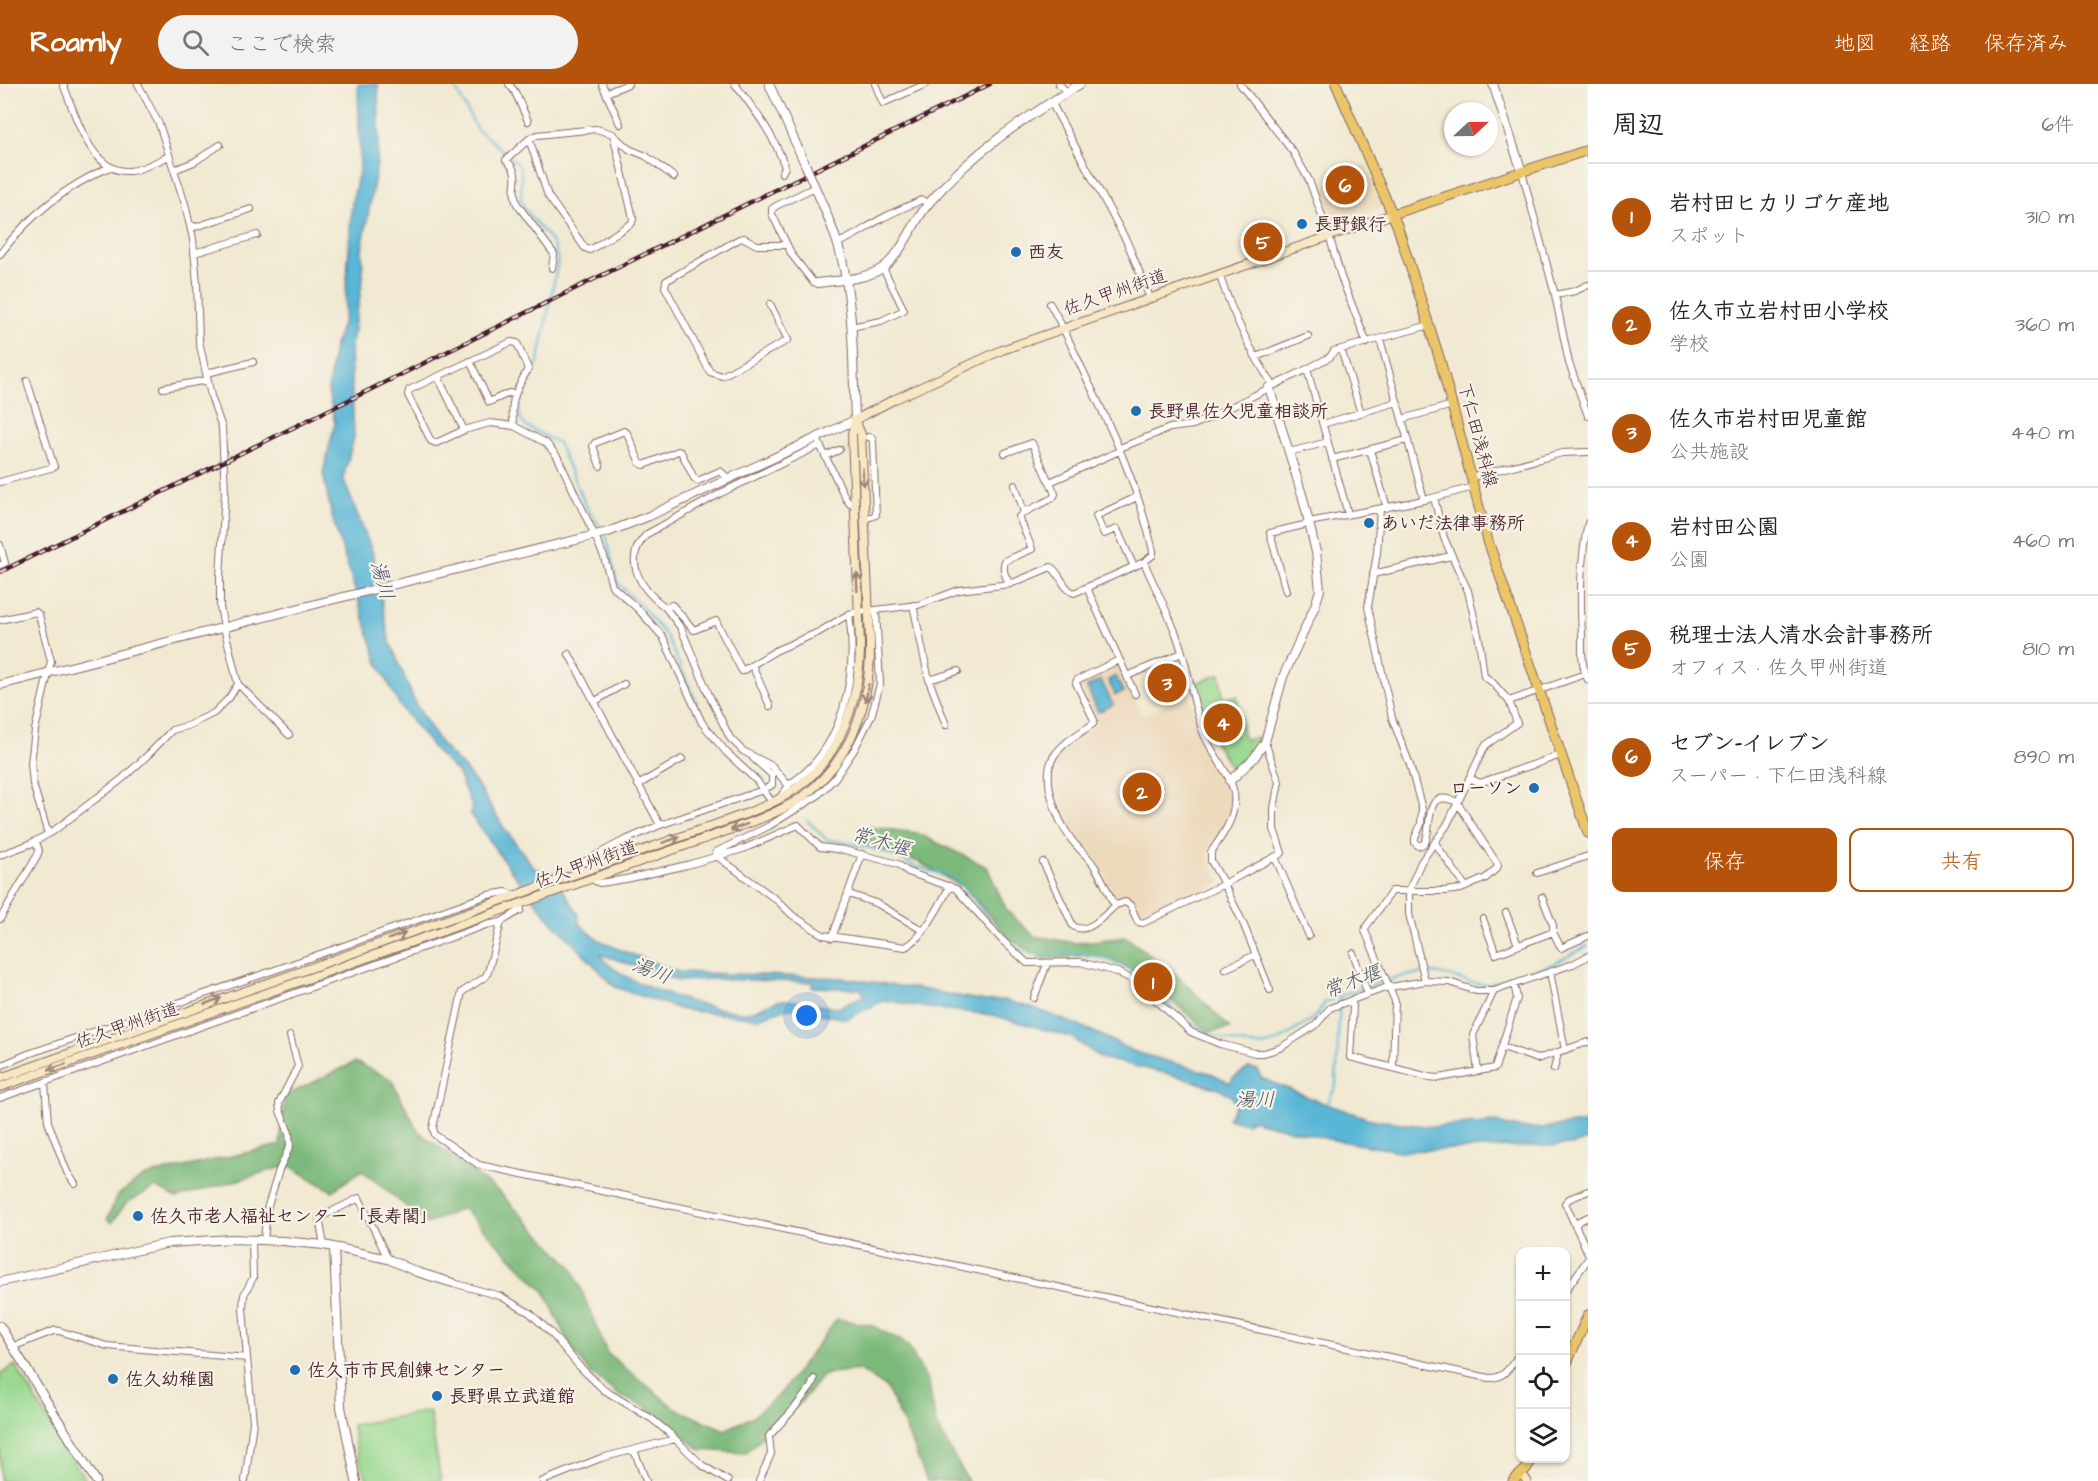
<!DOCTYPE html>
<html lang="ja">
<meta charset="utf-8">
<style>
body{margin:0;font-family:"Architects Daughter","Klee One",sans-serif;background:#f2f2f2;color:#222}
.controls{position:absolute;right:18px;bottom:18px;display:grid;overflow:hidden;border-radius:12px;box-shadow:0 2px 4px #0004}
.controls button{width:54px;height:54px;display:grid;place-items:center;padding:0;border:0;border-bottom:2px solid #e0e0e0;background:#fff;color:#222;font:30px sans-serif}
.compass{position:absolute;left:1444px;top:18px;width:54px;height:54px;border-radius:50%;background:#fff;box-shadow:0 2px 4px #0004;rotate:68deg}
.you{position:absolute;left:807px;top:932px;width:21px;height:21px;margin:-15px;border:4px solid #fff;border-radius:50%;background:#1a73e8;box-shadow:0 0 0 9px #1a73e833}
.badge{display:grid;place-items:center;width:39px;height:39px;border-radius:50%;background:#b45309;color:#fff;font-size:20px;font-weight:700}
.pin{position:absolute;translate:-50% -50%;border:3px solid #fff;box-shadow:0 2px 6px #0006}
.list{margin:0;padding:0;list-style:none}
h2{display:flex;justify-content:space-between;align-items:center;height:78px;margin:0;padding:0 24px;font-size:26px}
h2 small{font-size:20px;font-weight:400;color:#767676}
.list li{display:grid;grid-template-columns:39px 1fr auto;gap:18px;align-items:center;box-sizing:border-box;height:108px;padding:0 24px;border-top:2px solid #e0e0e0}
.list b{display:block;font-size:22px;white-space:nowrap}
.list p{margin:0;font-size:20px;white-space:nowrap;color:#767676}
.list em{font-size:20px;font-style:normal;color:#767676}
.actions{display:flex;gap:12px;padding:18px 24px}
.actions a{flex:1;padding:14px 0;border:2px solid #b45309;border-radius:12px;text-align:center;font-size:21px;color:#b45309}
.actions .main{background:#b45309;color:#fff}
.icon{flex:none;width:33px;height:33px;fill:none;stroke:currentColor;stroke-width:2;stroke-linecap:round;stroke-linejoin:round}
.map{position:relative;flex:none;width:1588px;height:1397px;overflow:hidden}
header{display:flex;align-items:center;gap:36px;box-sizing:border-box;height:84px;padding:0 30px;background:#b45309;color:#fff}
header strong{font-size:28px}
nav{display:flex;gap:33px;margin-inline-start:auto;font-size:21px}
.search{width:420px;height:54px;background:#f2f2f2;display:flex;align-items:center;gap:15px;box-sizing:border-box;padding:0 21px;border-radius:33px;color:#767676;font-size:22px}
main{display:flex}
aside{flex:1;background:#fff}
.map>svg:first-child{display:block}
.built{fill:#ecd8ba}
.green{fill:#99d990;stroke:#727c5e;stroke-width:1.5}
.forest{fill:#7ab97a;stroke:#626c52;stroke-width:1.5}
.water{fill:#58b6d6;stroke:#516a80;stroke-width:1.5;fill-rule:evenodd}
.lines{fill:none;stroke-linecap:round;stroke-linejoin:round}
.stream{stroke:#58b6d6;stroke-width:2}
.minor-tunnel{stroke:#d0c1b0;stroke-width:6;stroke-dasharray:6 3;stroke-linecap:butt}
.minor-casing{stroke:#846665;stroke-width:8}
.tertiary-casing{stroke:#846665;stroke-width:10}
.secondary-casing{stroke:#846665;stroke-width:10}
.primary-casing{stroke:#846665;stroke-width:11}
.minor{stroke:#fff;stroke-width:6}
.tertiary{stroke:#fff;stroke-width:8}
.secondary{stroke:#f7e8c3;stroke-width:8}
.primary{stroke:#ebc669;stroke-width:9}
.rail-casing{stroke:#4a1f2b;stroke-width:4.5}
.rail{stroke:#f7f3e8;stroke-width:2;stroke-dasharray:7;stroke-linecap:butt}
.tertiary-bridge-casing{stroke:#846665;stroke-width:10;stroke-linecap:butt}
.tertiary-bridge{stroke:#fff;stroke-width:8}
.oneway{stroke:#a08477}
.poi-dot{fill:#1f6fb2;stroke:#f7f3e8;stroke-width:2}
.labels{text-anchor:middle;stroke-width:4.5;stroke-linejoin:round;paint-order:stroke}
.poi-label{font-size:18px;font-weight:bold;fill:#4a1f2b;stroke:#f7f3e8;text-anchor:start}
.street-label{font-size:18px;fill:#4a1f2b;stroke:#f7f3e8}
.water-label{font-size:20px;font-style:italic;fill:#4f5467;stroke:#f7f3e8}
</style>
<header>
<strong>Roamly</strong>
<div class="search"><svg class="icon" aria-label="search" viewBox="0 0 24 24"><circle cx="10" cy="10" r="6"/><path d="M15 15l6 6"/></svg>ここで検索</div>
<nav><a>地図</a><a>経路</a><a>保存済み</a></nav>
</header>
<main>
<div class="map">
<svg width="1588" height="1397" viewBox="0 0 1588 1397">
<rect width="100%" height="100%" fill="#f7f3e8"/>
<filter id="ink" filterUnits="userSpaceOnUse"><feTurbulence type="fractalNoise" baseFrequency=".0167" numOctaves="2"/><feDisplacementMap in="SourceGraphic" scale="12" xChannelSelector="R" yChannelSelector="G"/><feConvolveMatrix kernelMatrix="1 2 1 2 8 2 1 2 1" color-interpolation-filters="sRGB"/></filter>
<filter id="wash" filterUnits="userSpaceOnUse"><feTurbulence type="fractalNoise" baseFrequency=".008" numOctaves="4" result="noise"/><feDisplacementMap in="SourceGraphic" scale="24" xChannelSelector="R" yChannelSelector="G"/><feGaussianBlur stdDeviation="1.35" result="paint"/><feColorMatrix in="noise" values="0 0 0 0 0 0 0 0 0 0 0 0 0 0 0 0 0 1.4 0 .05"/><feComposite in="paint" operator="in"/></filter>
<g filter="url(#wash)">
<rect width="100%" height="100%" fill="#f1e9d1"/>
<path class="built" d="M1367,81L1383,122L1329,140L1316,107L1341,95L1340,91Z
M1119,579L1142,631L1190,610L1204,667L1225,695L1231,711L1230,729L1225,744L1210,764L1208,770L1221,799L1147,834L1141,829L1131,817L1115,812L1102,784L1071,749L1065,739L1052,706L1051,684L1055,673L1066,661L1097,639L1079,600L1080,597Z"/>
<path class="green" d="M1220,590L1223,614L1237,612L1244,656L1265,652L1250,673L1233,688L1209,648L1194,600Z
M15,1281L86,1397H0V1291Z
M429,1327L441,1397H368L357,1370L352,1341Z"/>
<path class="forest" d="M868,743L917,749L987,783L1007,827L1034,852L1075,859L1126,853L1178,892L1230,944L1209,948L1144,894L1121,880L1091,871L1043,875L1010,855L966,805L919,778L863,759Z
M355,978L391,995L418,1047L499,1108L572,1183L607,1269L676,1325L725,1346L752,1333L780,1310L837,1235L871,1241L907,1260L929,1300L936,1341L968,1397H927L903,1338L886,1303L860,1286L830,1289L822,1292L802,1317L745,1369L701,1366L646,1323L620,1312L590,1289L570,1262L545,1208L463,1124L427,1140L362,1086L332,1107L289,1081L176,1114L156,1103L126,1119L112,1139L107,1135L118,1111L145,1092L280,1061L285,1012Z"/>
<path class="water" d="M358,0H378L379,55L377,80L362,166L363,195L350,267L354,353L343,394L372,467L389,555L416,621L442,662L465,685L478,702L504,744L535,785L551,787L579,831V839L597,855L618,865L679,888L843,894L920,905L985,917L1004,916L1036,925L1092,947L1135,968L1213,990L1230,999L1233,994L1249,984L1258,986L1261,994L1323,1019L1370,1035L1432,1043L1496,1038C1524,1050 1558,1042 1588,1038V1056L1572,1061L1399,1067L1328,1055L1251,1036L1246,1039L1228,1034L1235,1022L1233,1014L1222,1006L1173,991L1101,974L1071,953L993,931L929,924L884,916L847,935L788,924L758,934L683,926L615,903L550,835L515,792L470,730L472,723L457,688L437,669L400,622L378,579L332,433L323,389L335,339L328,307L334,263L344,234L352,118L360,83ZM600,870L679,897L713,895L813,898L812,903L861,905L864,912L842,921L841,924C822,923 804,918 786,916C772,915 760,928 746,928C713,928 615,899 600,870Z
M1116,592L1123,608L1115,611L1108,596Z
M1101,596L1113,621L1098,628L1087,603Z"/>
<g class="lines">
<path class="stream" d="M453,0L477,45L518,80C526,92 517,108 523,121C533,142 561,156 557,182L539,275C533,295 506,323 526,342L558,359L586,422L603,447
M606,452L617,498L642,523L667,553L697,620
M701,630L725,661L765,697
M807,736L827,756C851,759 879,765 902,775C906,777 910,780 914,782C929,788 948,788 960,800C980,819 997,856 1022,867C1042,875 1053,868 1072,868C1091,869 1112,877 1129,885C1152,905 1177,933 1204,947C1216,954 1252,964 1267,961C1276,959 1284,954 1291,949C1305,940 1318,934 1325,918C1358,906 1394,890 1430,889C1450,889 1469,902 1490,900L1555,879L1588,862
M1326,1022L1336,1002L1340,913"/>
</g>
</g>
<g filter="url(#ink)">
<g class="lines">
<path class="minor-tunnel" d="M839,366L855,359
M0,986L10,1010"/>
<defs>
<path id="minor" d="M63,0C75,29 90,90 130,87C143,86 157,77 169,72
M138,0L159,40L185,120L193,155L197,199L199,257L211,312L222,344L225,408L220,493V523L224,543L238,600L289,651
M509,0L515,8L528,37
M602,0L620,40
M735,0C756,28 773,49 785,83L782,89
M875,0L883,19L926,0
M1059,0L1067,8
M1240,0L1293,68L1309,96L1329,151L1341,193L1367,259
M606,9L628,0
M1051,18L1127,158L1150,214
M596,45L613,50L633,134L632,139L590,166L585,164L548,112L529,55L537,51Z
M613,51L629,65L646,72L674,93
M529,55L506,76C524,92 509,102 517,120L554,170L552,184
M174,86L194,78L220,61
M1522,88L1555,211L1569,279L1588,332
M815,103L776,122L772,125V130L792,171L813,198L818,199
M190,140L195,143L251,125
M837,159C853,154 865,144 879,136C893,128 908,122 922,116L929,119
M194,169L257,151
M0,170C29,132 66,102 110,83
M1219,190C1232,228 1250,267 1273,301
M1555,211L1575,207L1588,201
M770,220L788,256L722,292L710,288L665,203L666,197L739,155L744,154L757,161H786
M1050,220C1064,244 1075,270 1087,295C1114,350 1139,406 1153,467V471L1144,478C1154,502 1167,526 1176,550C1188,581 1192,616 1203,648C1210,667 1232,692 1234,710C1237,732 1223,751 1211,768V777L1224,800L1143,839L1138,838L1130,821L1125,818L1116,821L1112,817C1107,805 1102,794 1095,783C1089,773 1078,765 1071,755C1057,736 1040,694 1054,672C1063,658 1080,649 1093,640L1094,636L1076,599L1077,596L1119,576
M851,243L881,237L904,226L883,184
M1380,255L1424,416
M1341,265L1361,329
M1256,273L1308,252
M470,277L489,318L509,309L514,310
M1307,285L1348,430
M207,289L253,278
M438,293L464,346
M163,304L208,296
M1402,335L1453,321
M1323,340L1397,318
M514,342C509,316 516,307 528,285L517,259L511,258L409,306L408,311L431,357L436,359L464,346L490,339L514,342L546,359L557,372L595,452L604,473L612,502L638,525L663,553L702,639L726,668L757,697L763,706L772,701V691L753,674
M817,354L820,361L721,409L647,450C621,475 641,506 665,523L672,521L694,546L716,537L742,587L777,566L819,548L849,530L858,528L918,521L959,506L1010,500L1051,483C1061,490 1063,505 1074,509L1144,478
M820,361L846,415L850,420L855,421
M1370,366L1387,424
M1289,368L1328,358
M1005,369L1032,359L1047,394L1050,398
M825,372L839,366
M1332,375L1407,356
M600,382L593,362L595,359L624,347L627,349L640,379L644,381L678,367L681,368L694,394L698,397L720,387L729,395
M1472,393L1562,369L1588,368
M0,398L54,383L27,297
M1015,401L1024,428
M1434,414L1444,454L1468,507L1479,555L1484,592L1492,598L1509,617
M1380,425L1377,469L1368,523L1392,634L1410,681L1422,725L1421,740L1415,754V759L1419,762L1425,759C1433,739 1423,703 1457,718L1498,781L1497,784L1486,794L1461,805L1445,807H1392L1366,843L1365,847L1395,917L1393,983
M865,435L876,431L873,359L872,354L868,353
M1588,439C1580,476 1580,512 1582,550C1582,565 1581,582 1588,596
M0,461L5,479L0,481
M1134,483L1117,445L1104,450L1096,432L1137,413
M1373,490L1451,472
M1010,500C1005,492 1002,486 1005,477L1032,465L1019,433L1023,429L1053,414L1055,410L1050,398L1117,368L1120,364L1170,344L1193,341L1211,333L1307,285L1330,273L1334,267L1430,241
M1087,504L1135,610
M1286,507L1270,449L1304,441L1309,438L1424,416L1474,403
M913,521L929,596L946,641
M665,523L681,544L709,611L730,654L743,667L772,682L788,701V703L780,713
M0,536L36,528L39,531L51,577L35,646L31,679L33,700L48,750
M569,570L660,741L621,758L580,780V788
M752,581L770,622
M1127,592L1182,569
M929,596L958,587
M594,618L624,600
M1265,658L1279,698L1274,724V745L1282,769L1224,800L1243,839L1270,906
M1469,694L1480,699L1561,671
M638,701L682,675
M788,701C844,667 858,591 849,530
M660,741L763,706L769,714
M1435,759L1466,803
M0,771L30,760L52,748L122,695L150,669L172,646L187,642L214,629L229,614L238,600
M718,773L715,771L716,768L769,742L817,712L835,694L854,666L871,633L880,600L876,526
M718,773L778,817L792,831L823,851L905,863C923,855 941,819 950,802
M1275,773L1309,852
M1043,778L1073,842C1088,852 1105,830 1116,821
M1537,789L1588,772
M594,794L595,797L600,799L626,795L687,781L743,765L798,741L820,763L844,766L898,780L908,788L956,805L1002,856L1027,879L1080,878L1117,888L1135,897L1191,948L1220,960L1255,969H1264L1280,964L1316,941L1330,924L1385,904L1425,897L1449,898L1476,907H1494L1573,880L1588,872
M849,810L878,820L922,846
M1542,813L1553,841V848
M520,821L521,826L501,838L488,888L485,893L462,908L433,1044L435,1051L479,1081L1489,1294C1505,1295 1512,1280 1520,1269
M1506,829L1518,861
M0,835L37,772L39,767L36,757
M1483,835L1496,870L1553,848L1561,864L1588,852
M832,854L862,770
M1353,869L1368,910
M1225,885L1255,871
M1550,888L1565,966
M1425,897L1409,830V806L1421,778L1447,741L1483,666L1486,661L1517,639L1509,617L1585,590
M1034,914L1047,880
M1351,916L1353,922L1350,973L1429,993L1439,994L1495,984L1517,914L1514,900
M1503,963L1537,975L1588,958
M0,982L28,970L272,887L488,811L506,808L514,811
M1554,985L1558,969
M1478,987L1473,951L1494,907
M45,999L48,1038L67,1088L75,1100
M0,1014L486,841L501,838
M1588,1107L1569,1115L1565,1119L1588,1169
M1575,1142L1579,1137L1588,1133
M264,1156L267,1125L279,1086L290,1062L289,1049L280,1027L279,1019L298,982L290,952
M324,1161L319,1134L359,1114L388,1175
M453,1199L500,1212L530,1229L552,1250L579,1282L604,1306L652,1335L669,1349L702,1381L728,1397
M1566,1206L1588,1175
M12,1263L56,1246L107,1262L247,1274L253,1338L245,1397
M247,1274L243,1224L244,1211L253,1194L252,1156
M634,1366L646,1397
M543,1397L601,1374L675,1355
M759,1397L771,1370L769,1352L792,1327L811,1303L814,1295"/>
<path id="tertiary" d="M769,0L806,82
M1493,0L1522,88
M818,199C839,196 863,196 881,185C903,170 912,139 929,119C971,69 1025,34 1080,0
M0,601L335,515L608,448L649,432L855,336C853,286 854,234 844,185C838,153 824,124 811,94
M1230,697L1254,674L1265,658L1283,593L1315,522L1320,506L1316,468L1303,414L1269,303
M334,1164L341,1323L356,1397
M0,1198L169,1159L232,1155L283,1157L324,1161L388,1175L417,1188L453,1199
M0,1242L96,1397"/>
<path id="secondary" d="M0,994L745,730C764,723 782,715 798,703C842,671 860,613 860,561L852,350L855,336L893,316L1002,266L1393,130
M0,1003L752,738C770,731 789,723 805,711C853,673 871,617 870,558L861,350L855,336
M1522,1390L1527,1397"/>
<path id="primary" d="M1336,0L1397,141L1440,276L1488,457L1588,749
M1393,130L1588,66
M1566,1281L1588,1231
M1513,1397L1526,1385L1533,1374"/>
</defs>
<use href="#minor" class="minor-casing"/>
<use href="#tertiary" class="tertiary-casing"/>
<use href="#secondary" class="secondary-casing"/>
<use href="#primary" class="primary-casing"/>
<use href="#minor" class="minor"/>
<use href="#tertiary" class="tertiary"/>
<use href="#secondary" class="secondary"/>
<use href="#primary" class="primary"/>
<defs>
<path id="rail" d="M0,488L990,0"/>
</defs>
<use href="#rail" class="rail-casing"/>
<use href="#rail" class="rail"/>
<defs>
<path id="tertiary-bridge" d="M806,82L811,94"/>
</defs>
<use href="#tertiary-bridge" class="tertiary-bridge-casing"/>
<use href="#tertiary-bridge" class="tertiary-bridge"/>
</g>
<defs><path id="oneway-shaft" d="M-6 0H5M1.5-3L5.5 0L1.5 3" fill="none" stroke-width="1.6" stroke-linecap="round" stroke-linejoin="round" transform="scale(1.5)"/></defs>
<g class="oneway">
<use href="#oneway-shaft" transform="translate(863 393) rotate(87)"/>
<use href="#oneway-shaft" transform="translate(857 498) rotate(-92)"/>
<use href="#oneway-shaft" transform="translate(867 609) rotate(100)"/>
<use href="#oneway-shaft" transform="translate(739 743) rotate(160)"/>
<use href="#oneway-shaft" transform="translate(671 756) rotate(-19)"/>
<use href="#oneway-shaft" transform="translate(397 852) rotate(-20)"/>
<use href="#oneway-shaft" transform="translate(213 917) rotate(-20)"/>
<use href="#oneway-shaft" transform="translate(57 983) rotate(161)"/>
</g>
</g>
<g class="poi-dot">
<circle cx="1302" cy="140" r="6"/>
<circle cx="1016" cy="168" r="6"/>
<circle cx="1136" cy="327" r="6"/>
<circle cx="1369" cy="439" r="6"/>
<circle cx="1534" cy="704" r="6"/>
<circle cx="138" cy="1132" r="6"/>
<circle cx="295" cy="1286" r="6"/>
<circle cx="113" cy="1295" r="6"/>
<circle cx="437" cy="1312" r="6"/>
</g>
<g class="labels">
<g class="poi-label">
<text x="1314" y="146">長野銀行</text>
<text x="1028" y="174">西友</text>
<text x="1148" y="333">長野県佐久児童相談所</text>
<text x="1381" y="445">あいだ法律事務所</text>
<text x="1522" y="710" text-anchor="end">ローソン</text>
<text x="150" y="1138">佐久市老人福祉センター「長寿閣」</text>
<text x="307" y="1292">佐久市市民創錬センター</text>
<text x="125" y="1301">佐久幼稚園</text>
<text x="449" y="1318">長野県立武道館</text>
</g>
<g class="street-label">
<text transform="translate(1115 208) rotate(-19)" y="6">佐久甲州街道</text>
<text transform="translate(1478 351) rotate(75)" y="6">下仁田浅科線</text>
<text transform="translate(586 780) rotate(-20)" y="6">佐久甲州街道</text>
<text transform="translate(127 941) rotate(-19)" y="6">佐久甲州街道</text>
</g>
<g class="water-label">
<text transform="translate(383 496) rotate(74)" y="7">湯川</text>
<text transform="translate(881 757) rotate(16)" y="7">常木堰</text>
<text transform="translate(652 886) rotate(22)" y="7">湯川</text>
<text transform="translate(1352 897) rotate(-21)" y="7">常木堰</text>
<text x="1255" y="1022">湯川</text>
</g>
</g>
</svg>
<div class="controls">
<button>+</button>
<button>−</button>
<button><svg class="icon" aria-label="locate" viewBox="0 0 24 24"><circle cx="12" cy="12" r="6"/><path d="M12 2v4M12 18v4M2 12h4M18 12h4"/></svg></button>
<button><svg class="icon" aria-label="layers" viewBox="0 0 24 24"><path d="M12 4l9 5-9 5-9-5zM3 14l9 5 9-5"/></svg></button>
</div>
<svg class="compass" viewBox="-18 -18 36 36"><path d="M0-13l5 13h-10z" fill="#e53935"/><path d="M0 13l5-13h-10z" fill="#767676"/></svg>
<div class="you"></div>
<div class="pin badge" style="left:1153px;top:898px">1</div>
<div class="pin badge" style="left:1142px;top:708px">2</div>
<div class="pin badge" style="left:1167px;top:599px">3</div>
<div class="pin badge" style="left:1223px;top:639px">4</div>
<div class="pin badge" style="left:1263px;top:158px">5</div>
<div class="pin badge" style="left:1345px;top:101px">6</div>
</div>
<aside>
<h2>周辺<small>6件</small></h2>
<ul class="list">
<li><span class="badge">1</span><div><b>岩村田ヒカリゴケ産地</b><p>スポット</p></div><em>310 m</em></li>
<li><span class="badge">2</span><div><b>佐久市立岩村田小学校</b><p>学校</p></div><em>360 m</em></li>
<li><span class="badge">3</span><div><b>佐久市岩村田児童館</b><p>公共施設</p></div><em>440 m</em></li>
<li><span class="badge">4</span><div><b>岩村田公園</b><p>公園</p></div><em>460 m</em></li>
<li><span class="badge">5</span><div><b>税理士法人清水会計事務所</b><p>オフィス · 佐久甲州街道</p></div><em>810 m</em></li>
<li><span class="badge">6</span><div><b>セブン-イレブン</b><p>スーパー · 下仁田浅科線</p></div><em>890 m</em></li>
</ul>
<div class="actions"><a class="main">保存</a><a>共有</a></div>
</aside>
</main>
